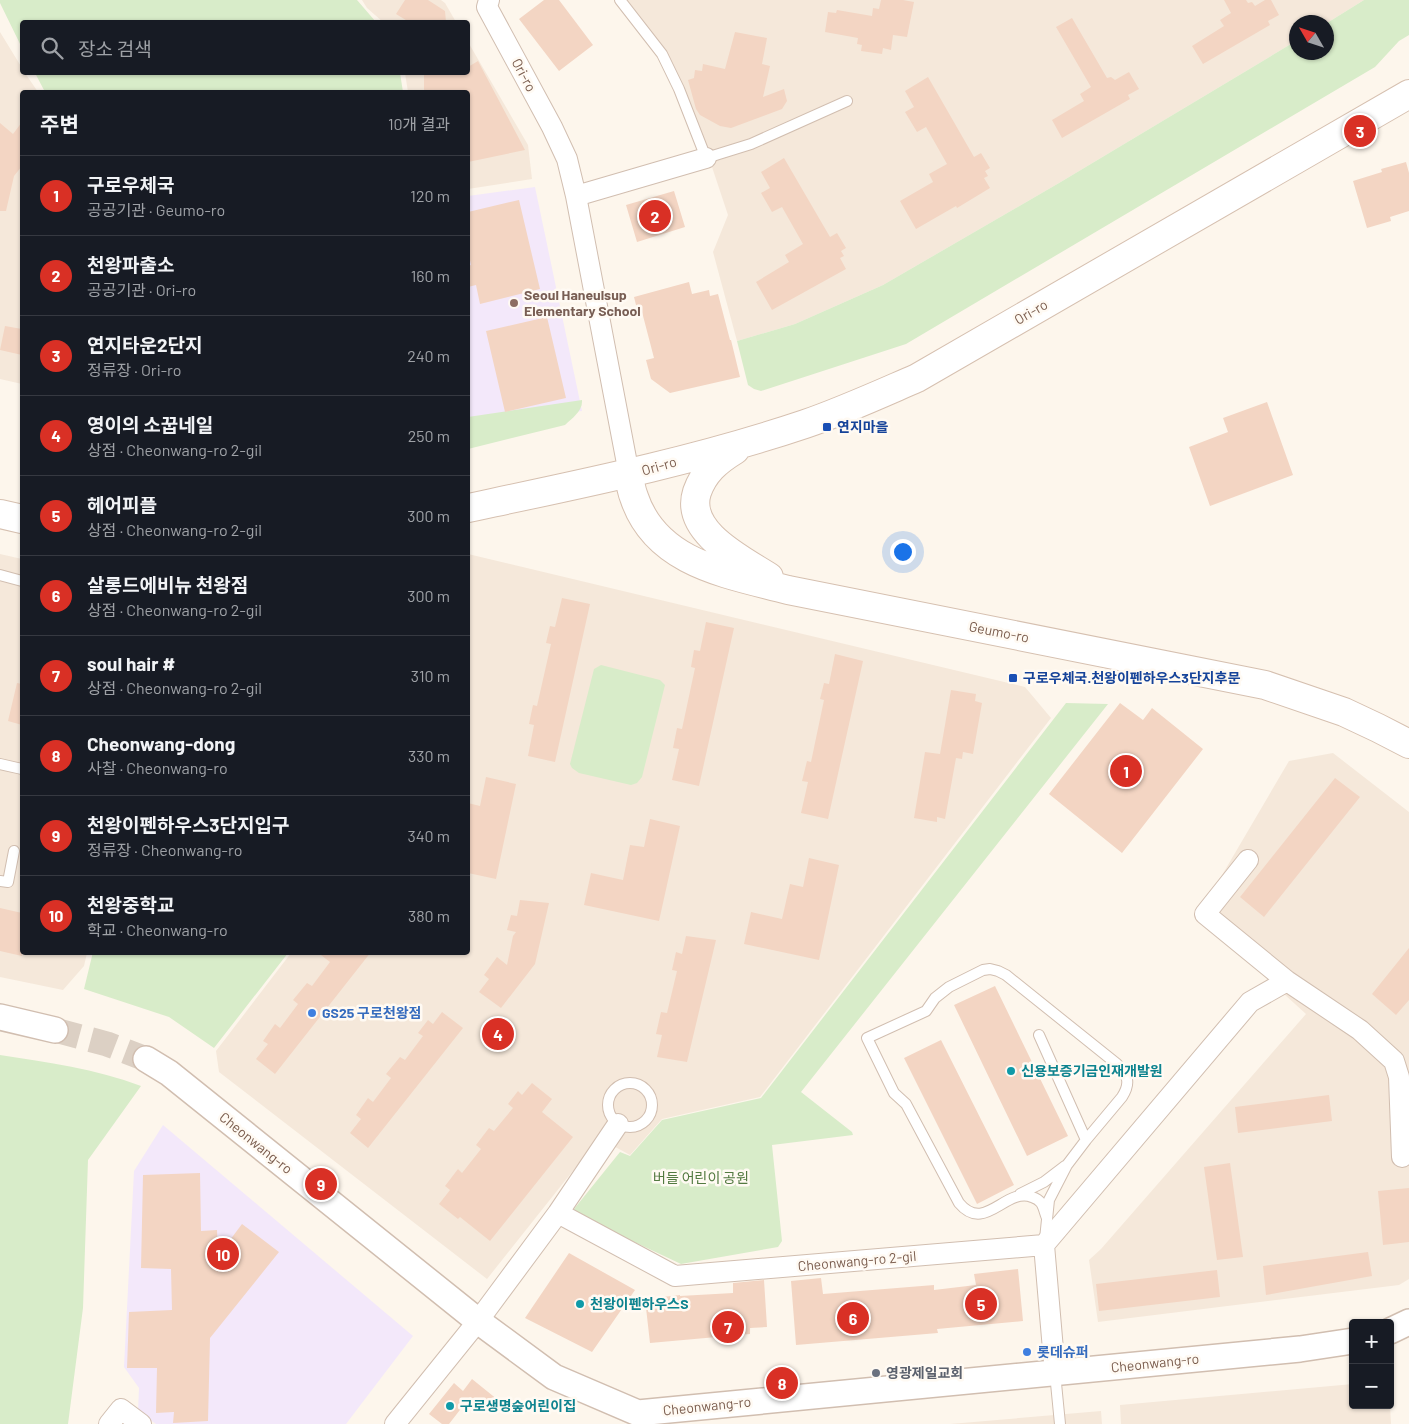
<!DOCTYPE html>
<html lang="ko">
<meta charset="utf-8">
<style>
body{margin:0;font-family:Barlow,"Noto Sans KR",sans-serif;background:#242831;color:#f1f3f6}
.controls{position:absolute;right:15px;bottom:15px;display:grid;overflow:hidden;border-radius:5px;box-shadow:0 1px 4px #0004}
.controls button{width:45px;height:45px;display:grid;place-items:center;padding:0;border:0;border-bottom:1px solid #363941;background:#171b24;color:#f1f3f6;font:25px sans-serif}
.compass{position:absolute;left:1289px;top:15px;width:45px;height:45px;border-radius:50%;background:#171b24;box-shadow:0 1px 4px #0004;rotate:309deg}
.you{position:absolute;left:902px;top:551px;width:18px;height:18px;margin:-12px;border:4px solid #fff;border-radius:50%;background:#1a73e8;box-shadow:0 0 0 8px #1a73e833}
.badge{display:grid;place-items:center;width:32px;height:32px;border-radius:50%;background:#d93025;color:#fff;font-size:16px;font-weight:700}
.pin{position:absolute;translate:-50% -50%;border:2px solid #fff;box-shadow:0 1px 5px #0006}
.list{margin:0;padding:0;list-style:none}
h2{display:flex;justify-content:space-between;align-items:center;height:65px;margin:0;padding:0 20px;font-size:21px}
h2 small{font-size:16px;font-weight:400;color:#9ea1a6}
.list li{display:grid;grid-template-columns:32px 1fr auto;gap:15px;align-items:center;box-sizing:border-box;height:80px;padding:0 20px;border-top:1px solid #363941}
.list b{display:block;font-size:19px;white-space:nowrap}
.list p{margin:0;font-size:16px;white-space:nowrap;color:#9ea1a6}
.list em{font-size:16px;font-style:normal;color:#9ea1a6}
.icon{flex:none;width:28px;height:28px;fill:none;stroke:currentColor;stroke-width:2;stroke-linecap:round;stroke-linejoin:round}
.map{position:relative;flex:none;width:1409px;height:1424px;overflow:hidden}
.search{position:absolute;background:#171b24;box-shadow:0 1px 4px #0004;left:20px;top:20px;width:450px;height:55px;display:flex;align-items:center;gap:12px;box-sizing:border-box;padding:0 18px;border-radius:5px;color:#9ea1a6;font-size:19px}
.panel{position:absolute;background:#171b24;box-shadow:0 1px 4px #0004;left:20px;top:90px;width:450px;height:865px;border-radius:5px}
.map>svg:first-child{display:block}
.residential{fill:#f5e8da}
.education{fill:#f3e8fa}
.green{fill:#d8ecc9}
.building{fill:#f3d5c3}
.lines{fill:none;stroke-linecap:round;stroke-linejoin:round}
.tertiary-tunnel{stroke:#dcd0c4;stroke-width:25;stroke-dasharray:25 12;stroke-linecap:butt}
.service-casing{stroke:#d1beb0;stroke-width:12}
.minor-casing{stroke:#d1beb0;stroke-width:22}
.tertiary-casing{stroke:#d1beb0;stroke-width:28}
.secondary-casing{stroke:#d6c0b0;stroke-width:30}
.service{stroke:#fff;stroke-width:10}
.minor{stroke:#fff;stroke-width:20}
.tertiary{stroke:#fff;stroke-width:25}
.secondary{stroke:#fff;stroke-width:28}
.education-dot{fill:#8d6e63;stroke:#fffaf3;stroke-width:2}
.transit-dot{fill:#1a4fb4;stroke:#fffaf3;stroke-width:2}
.shop-dot{fill:#3f7fe0;stroke:#fffaf3;stroke-width:2}
.culture-dot{fill:#0f9aa8;stroke:#fffaf3;stroke-width:2}
.worship-dot{fill:#6b7280;stroke:#fffaf3;stroke-width:2}
.labels{text-anchor:middle;stroke-width:5;stroke-linejoin:round;paint-order:stroke}
.street-label{font-size:14px;fill:#7a5c4d;stroke:#fffaf3}
.education-label{font-size:14px;font-weight:bold;fill:#785e54;stroke:#fffaf3;text-anchor:start}
.transit-label{font-size:14px;font-weight:bold;fill:#164399;stroke:#fffaf3;text-anchor:start}
.shop-label{font-size:14px;font-weight:bold;fill:#366cbe;stroke:#fffaf3;text-anchor:start}
.culture-label{font-size:14px;font-weight:bold;fill:#0d838f;stroke:#fffaf3;text-anchor:start}
.park-label{font-size:14px;fill:#537a41;stroke:#fffaf3}
.worship-label{font-size:14px;font-weight:bold;fill:#5b616d;stroke:#fffaf3;text-anchor:start}
</style>
<div class="map">
<svg width="1409" height="1424" viewBox="0 0 1409 1424">
<rect width="100%" height="100%" fill="#fdf6ec"/>
<path class="residential" d="M362,0H441L445,3L456,22H383L367,8Z
M627,0H1364L1327,23L1296,22V41L1059,183L883,285L795,324L737,341L713,252L728,215L706,149L665,52Z
M0,32L22,68V72L25,73L38,92H22V384L0,379Z
M468,42L528,145L532,179L468,189V92H408L405,73L468,72Z
M0,554L22,559V952L87,953L84,966L63,990L0,977Z
M468,554L1025,687L1051,718L760,1097L662,1119L630,1155L599,1138L487,1279L219,1072L216,1051L291,953L468,952Z
M1333,753L1409,812V1279L1399,1285L1098,1322L1089,1260L1101,1249L1306,1014L1198,916L1289,761Z
M1353,1384V1405H1390L1391,1424H1121L1120,1405Z
M1101,1411L1102,1424H950Z"/>
<path class="education" d="M535,187L582,411L468,423V196Z
M163,1125L413,1336L346,1424H156L138,1411L139,1388L124,1367L134,1171Z"/>
<path class="green" d="M0,0H357L376,22H22V48L0,3Z
M1364,0H1409V35L1399,41L1375,67L906,344L761,391L754,389L748,385L737,341L795,324L883,285L1059,183L1296,41V52H1326L1327,23Z
M35,73H400L403,92H45Z
M582,400C583,411 572,418 565,425L468,449V417Z
M601,665L660,680L665,685L642,777L637,783L631,785L579,773L572,768L570,764L594,669Z
M1066,703L1108,704L801,1092L852,1132L853,1135L772,1145L782,1241L778,1247L681,1264L575,1214L574,1209L620,1152L630,1156L662,1120L761,1098Z
M93,952H288V953L214,1048L169,1017L84,989Z
M0,1055C47,1062 96,1069 141,1086L88,1160L83,1308L68,1424H0Z"/>
<path class="building" d="M405,0H428L445,11L446,22H409L396,14Z
M544,0H559L593,45L559,71L519,19Z
M881,0H903L914,2L907,37L893,35L891,50L883,48L882,54L861,51L862,45L857,44L858,38L825,32L828,12L836,13L837,10L872,16L873,8L879,9Z
M1224,0H1246L1248,3L1252,2L1255,6L1265,0H1271L1279,15L1268,21L1270,25L1203,64L1192,46L1224,26L1220,20L1231,13Z
M1072,18L1107,78L1111,77L1115,80L1129,72L1139,89L1128,95L1130,99L1062,138L1052,120L1084,101L1080,94L1091,87L1056,27Z
M735,32L767,38L762,64L770,66L763,97L784,89L787,101L782,109L731,128L720,126L700,115L696,109L688,80L694,78L695,70L702,71L703,64L725,69Z
M478,61L525,150L468,162V92H424V72H468V67Z
M928,77L974,157L981,153L990,168L985,171L988,176L984,178L990,188L957,208L956,206L916,229L900,201L933,182L929,174L947,164L926,127L917,132L905,112L914,107L905,91Z
M22,122V166L14,176L6,211H0V123L13,134Z
M784,158L830,237L837,233L846,248L841,251L844,256L840,258L846,269L772,310L756,282L789,262L785,255L803,244L782,207L772,212L761,193L770,188L761,172Z
M1406,162L1409,173V211L1390,217L1391,221L1367,228L1353,181L1382,172L1381,169Z
M674,191L685,227L637,242L626,205Z
M519,200L540,289L480,304L476,285L468,287V266L471,265L468,251V212Z
M689,282L692,294L709,290L710,296L718,294L730,340H731L740,377L670,393L651,379L646,360L654,358L642,312L638,313L634,297Z
M547,317L566,398L505,412L486,331Z
M5,326L22,329V355L0,350Z
M1267,402L1293,475L1210,506L1189,447L1228,432L1223,418Z
M562,598L590,604L555,762L528,756L534,725L529,724L533,705L537,706L551,644L546,643L550,626L555,627Z
M706,622L734,628L699,786L672,780L679,749L673,748L677,728L682,729L695,668L691,667L694,650L700,651Z
M835,654L863,661L828,819L801,813L808,782L802,781L807,761L811,762L824,700L820,699L824,683L829,684Z
M17,683L22,684V725L8,721Z
M951,690L976,694L975,701L982,703L973,754L963,752L962,759L956,758L945,819L937,817V822L914,818L925,752L940,754Z
M1120,703L1143,720L1152,708L1203,749L1122,853L1049,794Z
M486,777L516,784L496,879L468,873V803L480,806Z
M1335,778L1360,797L1264,917L1240,897Z
M650,819L680,826L659,921L584,905L591,873L623,880L630,845L644,847Z
M809,858L839,865L819,960L744,944L751,912L782,919L790,884L803,887Z
M520,900L549,903L535,964L501,1008L479,992L489,979L484,975L497,957L507,965L513,936L516,932L507,930L511,915L517,916Z
M0,908L22,913V956L0,951Z
M686,936L716,940L687,1062L657,1057L662,1035L656,1034L661,1012L667,1013L677,971L672,970L676,952L682,954Z
M1409,948V1000L1396,1015L1372,994Z
M317,952H371L275,1074L256,1059L268,1044L263,1041L275,1024L280,1028L298,1004L293,1000L307,983L312,986L330,962Z
M995,986L1068,1136L1027,1156L954,1005Z
M442,1012L463,1028L368,1148L350,1133L361,1119L356,1115L368,1098L373,1102L391,1078L386,1074L400,1057L405,1060L423,1036L418,1033L428,1020L433,1024Z
M941,1040L1014,1185L977,1204L904,1058Z
M532,1083L552,1099L542,1112L573,1137L490,1241L460,1217L458,1219L439,1204L450,1190L445,1186L458,1169L462,1173L481,1149L476,1145L489,1128L494,1131L513,1108L508,1104L518,1091L522,1095Z
M1329,1095L1332,1121L1238,1133L1235,1107Z
M1230,1163L1243,1257L1217,1260L1204,1167Z
M200,1173L201,1231L217,1230L218,1256L242,1224L279,1252L210,1338L208,1421L173,1423L174,1412L156,1413L157,1368H127L129,1312L172,1310L171,1269L141,1268L143,1175Z
M1409,1188V1242L1383,1245L1378,1191Z
M1368,1252L1372,1276L1266,1295L1263,1266Z
M569,1253L635,1290L592,1352L525,1318Z
M1018,1269L1023,1321L937,1329L938,1333L796,1345L791,1281L821,1278L823,1294L934,1285V1290L976,1285L974,1274Z
M1217,1270L1220,1297L1099,1311L1096,1284Z
M764,1280L767,1327L750,1328V1334L650,1343L645,1299L680,1295V1296L733,1293V1283Z
M472,1379L498,1400L489,1411L470,1397L449,1424H442L429,1414L454,1383L463,1391Z"/>
<g class="lines">
<path class="tertiary-tunnel" d="M55,1030L107,1044L146,1059"/>
<defs>
<path id="service" d="M620,0L662,54L679,89L706,158L751,144L847,101
M0,575L22,581
M0,764L22,769
M0,881L8,882L14,851
M1039,1035L1086,1140L1067,1165L1049,1200L1045,1239
M608 1105a22 22 0 1 1 44 0a22 22 0 1 1-44 0Z
M1020,1194L1044,1182L1065,1166
M1047,1218C1045,1214 1044,1207 1041,1203C1039,1200 1035,1198 1032,1197C1005,1187 985,1234 959,1203L906,1104L894,1093L867,1038L926,1011L935,998L949,987L983,970L990,969L998,971L1006,975L1117,1064C1128,1075 1131,1083 1122,1097L1086,1140
M1055,1373L1060,1424"/>
<path id="minor" d="M489,0L487,7L552,127L567,159L576,196L629,474
M576,196L706,158
M1248,860L1205,914L1287,981
M558,1213L675,1276L1044,1245L1055,1373
M1044,1245L1250,1002L1287,981L1360,1030L1394,1061L1399,1077L1402,1157
M109,1424L121,1409L141,1424
M395,1424L478,1321L558,1213L618,1124"/>
<path id="tertiary" d="M0,1017L55,1030
M146,1059L169,1073L478,1321L554,1377L638,1413L1300,1349L1353,1341
M1390,1331L1409,1322"/>
<path id="secondary" d="M735,450C717,461 704,472 697,492C684,532 743,560 769,577
M629,474C630,482 631,490 634,497C656,564 728,574 788,590L1265,685L1344,712L1378,728L1409,744
M468,508C581,484 695,461 805,424C843,411 880,394 917,378L1409,94
M0,514L22,519"/>
</defs>
<use href="#service" class="service-casing"/>
<use href="#minor" class="minor-casing"/>
<use href="#tertiary" class="tertiary-casing"/>
<use href="#secondary" class="secondary-casing"/>
<use href="#service" class="service"/>
<use href="#minor" class="minor"/>
<use href="#tertiary" class="tertiary"/>
<use href="#secondary" class="secondary"/>
</g>
<circle class="education-dot" cx="514" cy="303" r="5"/>
<g class="transit-dot">
<rect x="822" y="422" width="10" height="10" rx="2.5"/>
<rect x="1008" y="673" width="10" height="10" rx="2.5"/>
</g>
<g class="shop-dot">
<circle cx="312" cy="1013" r="5"/>
<circle cx="1027" cy="1352" r="5"/>
</g>
<g class="culture-dot">
<circle cx="1011" cy="1071" r="5"/>
<circle cx="580" cy="1304" r="5"/>
<circle cx="450" cy="1406" r="5"/>
</g>
<circle class="worship-dot" cx="876" cy="1373" r="5"/>
<g class="labels">
<g class="street-label">
<text transform="translate(524 75) rotate(62)" y="5">Ori-ro</text>
<text transform="translate(1031 312) rotate(-30)" y="5">Ori-ro</text>
<text transform="translate(659 466) rotate(-16)" y="5">Ori-ro</text>
<text transform="translate(999 632) rotate(11)" y="5">Geumo-ro</text>
<text transform="translate(256 1143) rotate(39)" y="5">Cheonwang-ro</text>
<text transform="translate(857 1261) rotate(-5)" y="5">Cheonwang-ro 2-gil</text>
<text transform="translate(1155 1363) rotate(-6)" y="5">Cheonwang-ro</text>
<text transform="translate(707 1406) rotate(-6)" y="5">Cheonwang-ro</text>
</g>
<g class="education-label">
<text x="524" y="300">Seoul Haneulsup<tspan x="524" dy="16">Elementary School</tspan></text>
</g>
<g class="transit-label">
<text x="837" y="432">연지마을</text>
<text x="1023" y="683">구로우체국.천왕이펜하우스3단지후문</text>
</g>
<g class="shop-label">
<text x="322" y="1018">GS25 구로천왕점</text>
<text x="1037" y="1357">롯데슈퍼</text>
</g>
<g class="culture-label">
<text x="1021" y="1076">신용보증기금인재개발원</text>
<text x="590" y="1309">천왕이펜하우스S</text>
<text x="460" y="1411">구로생명숲어린이집</text>
</g>
<g class="park-label">
<text x="701" y="1183">버들 어린이 공원</text>
</g>
<g class="worship-label">
<text x="886" y="1378">영광제일교회</text>
</g>
</g>
</svg>
<div class="controls">
<button>+</button>
<button>−</button>
</div>
<svg class="compass" viewBox="-18 -18 36 36"><path d="M0-13l5 13h-10z" fill="#e53935"/><path d="M0 13l5-13h-10z" fill="#9ea1a6"/></svg>
<div class="you"></div>
<div class="pin badge" style="left:1126px;top:771px">1</div>
<div class="pin badge" style="left:655px;top:216px">2</div>
<div class="pin badge" style="left:1360px;top:131px">3</div>
<div class="pin badge" style="left:498px;top:1034px">4</div>
<div class="pin badge" style="left:981px;top:1304px">5</div>
<div class="pin badge" style="left:853px;top:1318px">6</div>
<div class="pin badge" style="left:728px;top:1327px">7</div>
<div class="pin badge" style="left:782px;top:1383px">8</div>
<div class="pin badge" style="left:321px;top:1184px">9</div>
<div class="pin badge" style="left:223px;top:1254px">10</div>
<div class="search"><svg class="icon" aria-label="search" viewBox="0 0 24 24"><circle cx="10" cy="10" r="6"/><path d="M15 15l6 6"/></svg>장소 검색</div>
<section class="panel">
<h2>주변<small>10개 결과</small></h2>
<ul class="list">
<li><span class="badge">1</span><div><b>구로우체국</b><p>공공기관 · Geumo-ro</p></div><em>120 m</em></li>
<li><span class="badge">2</span><div><b>천왕파출소</b><p>공공기관 · Ori-ro</p></div><em>160 m</em></li>
<li><span class="badge">3</span><div><b>연지타운2단지</b><p>정류장 · Ori-ro</p></div><em>240 m</em></li>
<li><span class="badge">4</span><div><b>영이의 소꿉네일</b><p>상점 · Cheonwang-ro 2-gil</p></div><em>250 m</em></li>
<li><span class="badge">5</span><div><b>헤어피플</b><p>상점 · Cheonwang-ro 2-gil</p></div><em>300 m</em></li>
<li><span class="badge">6</span><div><b>살롱드에비뉴 천왕점</b><p>상점 · Cheonwang-ro 2-gil</p></div><em>300 m</em></li>
<li><span class="badge">7</span><div><b>soul hair #</b><p>상점 · Cheonwang-ro 2-gil</p></div><em>310 m</em></li>
<li><span class="badge">8</span><div><b>Cheonwang-dong</b><p>사찰 · Cheonwang-ro</p></div><em>330 m</em></li>
<li><span class="badge">9</span><div><b>천왕이펜하우스3단지입구</b><p>정류장 · Cheonwang-ro</p></div><em>340 m</em></li>
<li><span class="badge">10</span><div><b>천왕중학교</b><p>학교 · Cheonwang-ro</p></div><em>380 m</em></li>
</ul>
</section>
</div>
